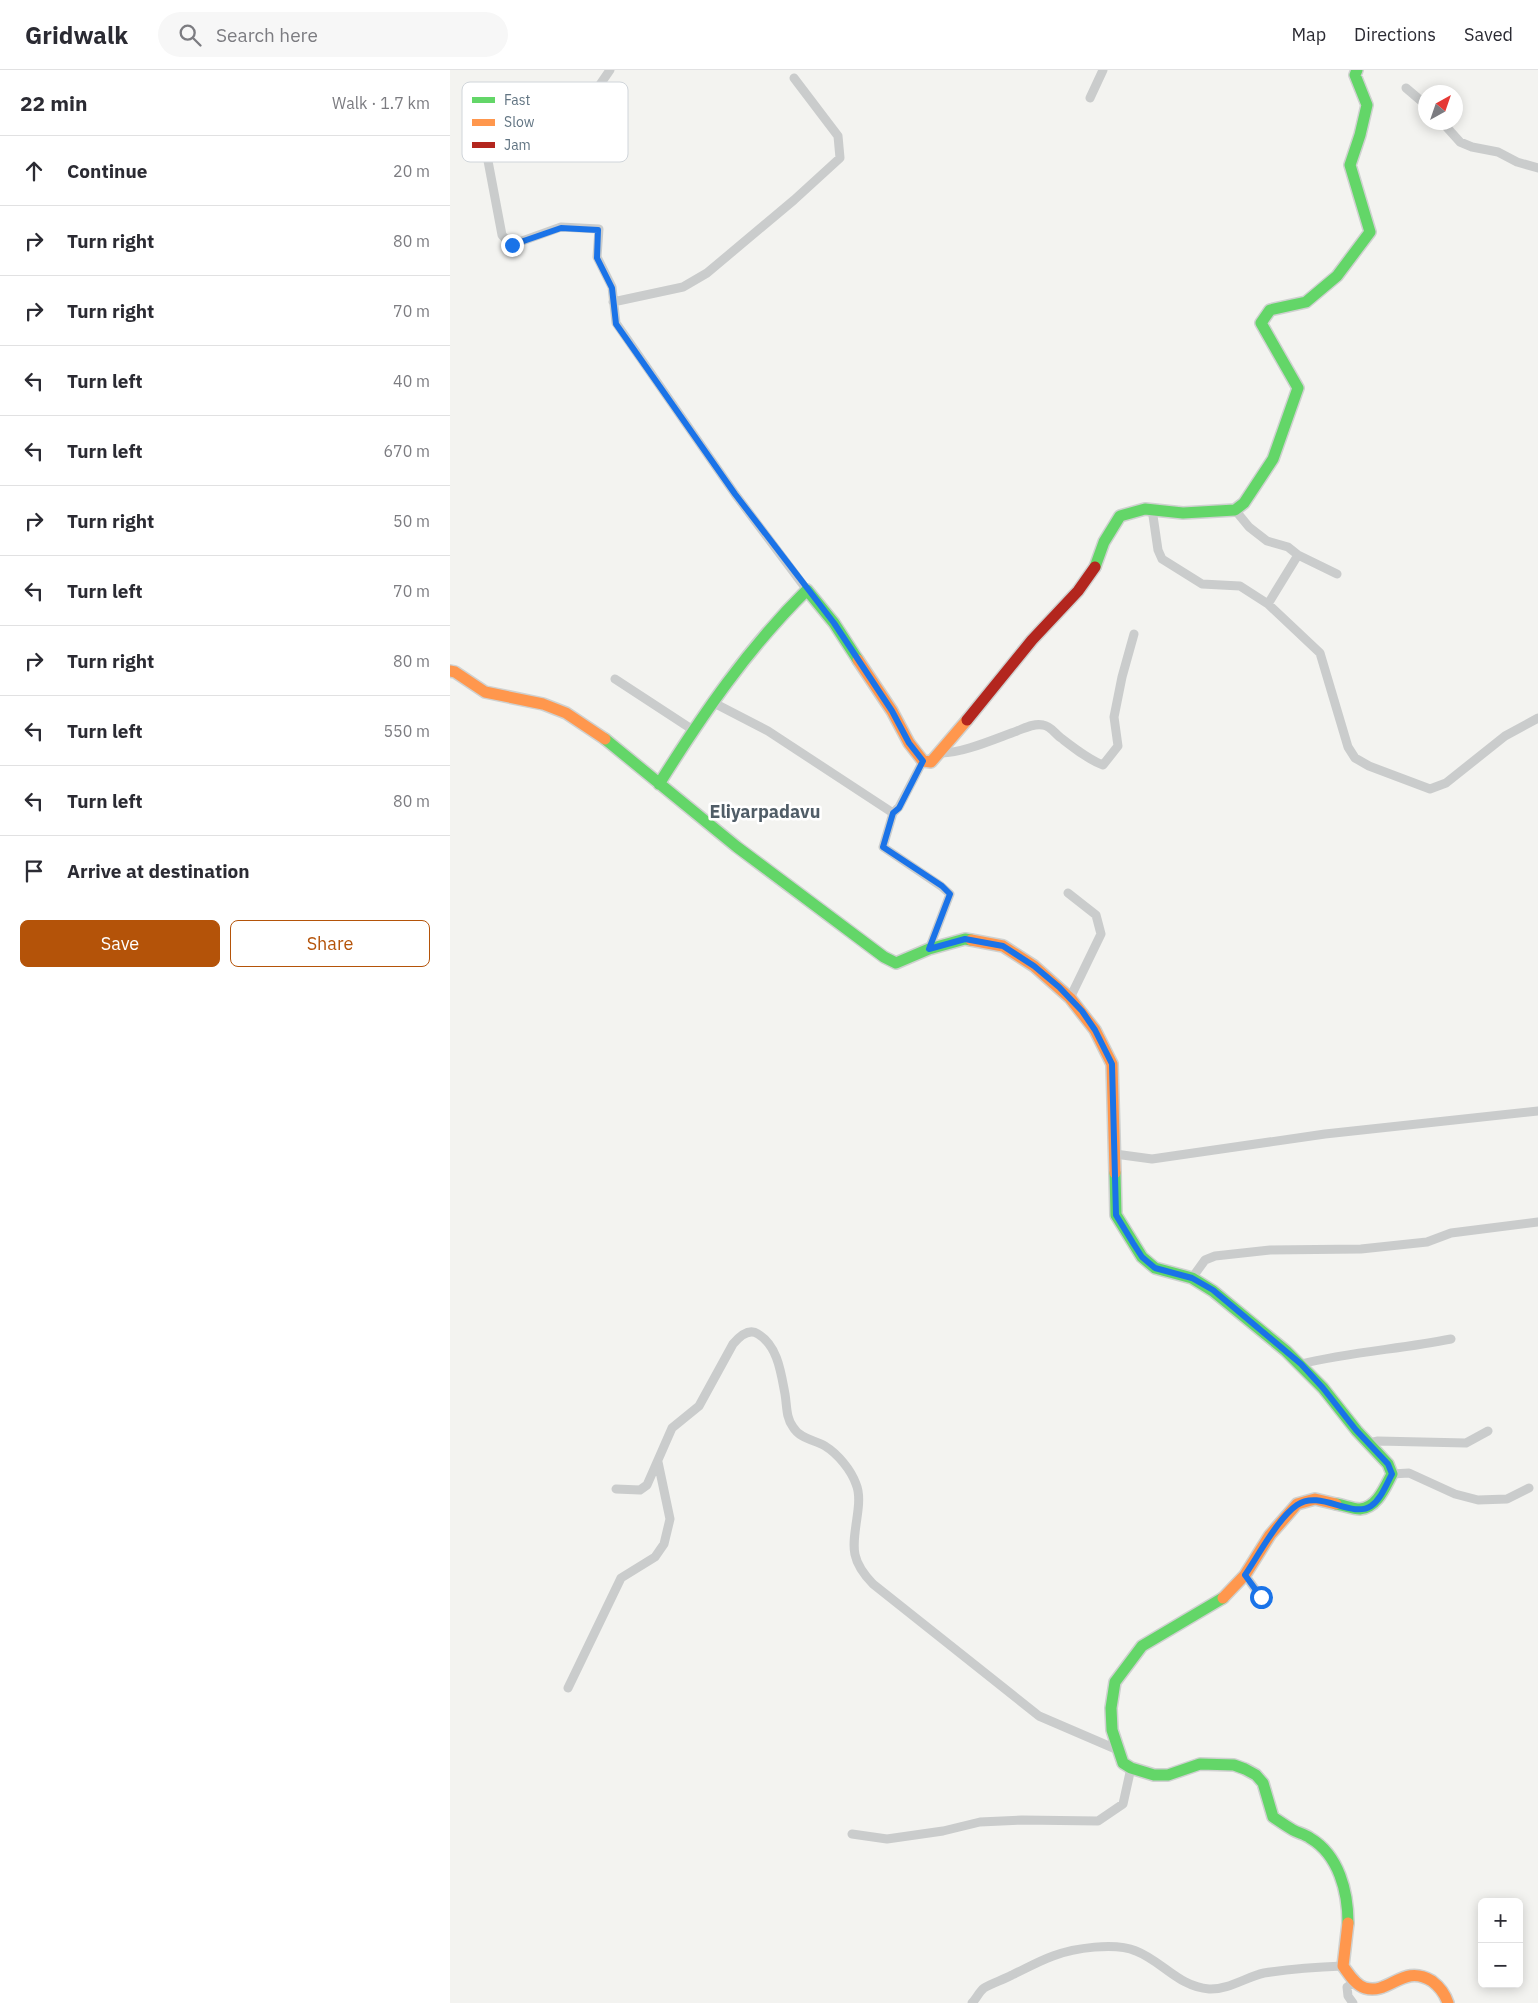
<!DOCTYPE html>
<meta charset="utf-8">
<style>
body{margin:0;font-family:"IBM Plex Sans",sans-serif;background:#f7f7f7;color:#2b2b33}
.controls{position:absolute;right:15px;bottom:15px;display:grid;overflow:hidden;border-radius:8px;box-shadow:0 2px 12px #0003}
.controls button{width:45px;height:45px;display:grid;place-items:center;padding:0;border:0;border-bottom:1px solid #e1e1e2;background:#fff;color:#2b2b33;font:25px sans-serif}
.compass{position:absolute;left:968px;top:15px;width:45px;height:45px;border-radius:50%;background:#fff;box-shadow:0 2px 12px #0003;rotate:40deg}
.stop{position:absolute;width:15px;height:15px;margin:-11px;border:4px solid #1a73e8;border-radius:50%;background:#fff}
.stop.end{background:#1a73e8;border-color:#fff;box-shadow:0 1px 5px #0008}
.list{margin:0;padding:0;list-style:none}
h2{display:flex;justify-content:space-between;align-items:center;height:65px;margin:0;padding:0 20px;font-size:21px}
h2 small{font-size:16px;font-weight:400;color:#7c7c81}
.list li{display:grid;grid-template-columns:32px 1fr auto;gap:15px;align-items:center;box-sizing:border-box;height:70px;padding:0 20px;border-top:1px solid #e1e1e2}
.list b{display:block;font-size:19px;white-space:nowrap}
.list em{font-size:16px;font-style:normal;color:#7c7c81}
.actions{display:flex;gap:10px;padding:15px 20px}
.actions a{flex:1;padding:11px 0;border:1px solid #b45309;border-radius:8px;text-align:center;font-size:18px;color:#b45309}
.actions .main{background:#b45309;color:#fff}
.icon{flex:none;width:28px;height:28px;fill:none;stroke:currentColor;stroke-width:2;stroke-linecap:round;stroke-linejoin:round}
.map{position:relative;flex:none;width:1088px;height:1933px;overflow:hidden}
header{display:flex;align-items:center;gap:30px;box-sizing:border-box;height:70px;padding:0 25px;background:#fff;border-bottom:1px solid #e1e1e2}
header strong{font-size:24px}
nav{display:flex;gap:28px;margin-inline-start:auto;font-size:18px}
.search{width:350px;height:45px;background:#f7f7f7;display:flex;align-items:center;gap:12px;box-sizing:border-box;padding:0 18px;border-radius:28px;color:#7c7c81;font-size:19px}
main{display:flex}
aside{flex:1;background:#fff}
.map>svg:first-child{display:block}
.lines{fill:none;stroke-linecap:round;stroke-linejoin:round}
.fast-casing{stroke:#cfd1d0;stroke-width:14}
.slow-casing{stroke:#cfd1d0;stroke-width:14}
.jam-casing{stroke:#cfd1d0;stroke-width:14}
.street{stroke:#cacccc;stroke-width:9}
.fast{stroke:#63d668;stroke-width:11}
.slow{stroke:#ff974d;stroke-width:11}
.jam{stroke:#b3261e;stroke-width:11}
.route{stroke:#1a73e8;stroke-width:6}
.labels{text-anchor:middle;stroke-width:5;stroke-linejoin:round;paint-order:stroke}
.quarter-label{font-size:18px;font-weight:bold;fill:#505d67;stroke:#fff}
.key{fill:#fff;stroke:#d0d5da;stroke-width:1}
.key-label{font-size:14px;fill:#617482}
</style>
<header>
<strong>Gridwalk</strong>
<div class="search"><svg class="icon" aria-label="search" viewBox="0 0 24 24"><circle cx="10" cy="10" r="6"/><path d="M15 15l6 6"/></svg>Search here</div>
<nav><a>Map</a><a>Directions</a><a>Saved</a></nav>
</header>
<main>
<aside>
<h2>22 min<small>Walk · 1.7 km</small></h2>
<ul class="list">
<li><svg class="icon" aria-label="ahead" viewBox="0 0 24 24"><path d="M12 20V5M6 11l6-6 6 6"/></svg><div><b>Continue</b></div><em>20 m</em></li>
<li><svg class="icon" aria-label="right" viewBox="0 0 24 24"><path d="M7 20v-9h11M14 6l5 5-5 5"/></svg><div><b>Turn right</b></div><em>80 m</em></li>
<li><svg class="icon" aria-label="right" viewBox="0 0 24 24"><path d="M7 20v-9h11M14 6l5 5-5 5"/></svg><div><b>Turn right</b></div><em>70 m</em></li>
<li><svg class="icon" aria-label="left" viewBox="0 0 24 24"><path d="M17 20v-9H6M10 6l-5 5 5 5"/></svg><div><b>Turn left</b></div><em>40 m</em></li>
<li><svg class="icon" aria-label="left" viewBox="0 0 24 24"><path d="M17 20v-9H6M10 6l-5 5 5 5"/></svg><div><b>Turn left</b></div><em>670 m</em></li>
<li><svg class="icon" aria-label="right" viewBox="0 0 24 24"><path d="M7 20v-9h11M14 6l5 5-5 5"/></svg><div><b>Turn right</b></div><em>50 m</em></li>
<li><svg class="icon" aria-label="left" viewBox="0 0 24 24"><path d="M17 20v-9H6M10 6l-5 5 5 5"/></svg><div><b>Turn left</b></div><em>70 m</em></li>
<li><svg class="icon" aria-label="right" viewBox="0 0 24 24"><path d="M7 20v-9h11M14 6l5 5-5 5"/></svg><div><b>Turn right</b></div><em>80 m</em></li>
<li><svg class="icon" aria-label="left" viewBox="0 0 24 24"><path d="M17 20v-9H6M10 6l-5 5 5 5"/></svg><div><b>Turn left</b></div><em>550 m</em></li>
<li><svg class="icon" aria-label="left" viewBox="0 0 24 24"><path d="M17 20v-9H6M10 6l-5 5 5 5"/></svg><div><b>Turn left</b></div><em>80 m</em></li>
<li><svg class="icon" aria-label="arrive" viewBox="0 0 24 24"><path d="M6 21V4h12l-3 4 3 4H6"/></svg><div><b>Arrive at destination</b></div></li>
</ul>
<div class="actions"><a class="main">Save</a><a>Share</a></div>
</aside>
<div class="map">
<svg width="1088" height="1933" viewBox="0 0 1088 1933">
<rect width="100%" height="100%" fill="#f3f3f0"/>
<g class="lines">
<defs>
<path id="fast" d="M645,497L654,472L670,446L695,439L733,443L785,440L794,433L823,389L848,318L811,253L820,240L856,232L887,206L920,162L900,95L910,65L917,35L905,5L907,0
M155,669L287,777L434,887L446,893L479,879L515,869L521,870
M209,714C253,644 298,578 357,520L384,553L408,590
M665,1103L666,1145L692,1187L705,1198L742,1208L763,1221L836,1281L873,1318L907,1361L938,1394L942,1404C935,1417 927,1438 910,1439C903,1439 893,1435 886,1434
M773,1528L692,1576L665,1612L661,1638L662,1660L673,1693L681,1698L704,1705H718L750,1694L784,1695L795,1699L806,1705L813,1713L823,1747C829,1751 836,1756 843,1760C848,1763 855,1764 860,1768C889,1785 898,1822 898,1853"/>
<path id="slow" d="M408,590L442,641L459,673L473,691L481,692L517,650
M0,601L5,602L35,622L93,634L116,643L155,669
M521,870L553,876L584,896L620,928L645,960L662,994L665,1103
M773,1528L795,1505L820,1465L847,1434L865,1429L886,1434
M898,1853L893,1896C899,1904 905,1915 915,1918C940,1925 953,1893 982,1911C990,1917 995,1924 998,1933"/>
<path id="jam" d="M517,650L582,570L628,521L645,497"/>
</defs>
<use href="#fast" class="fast-casing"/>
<use href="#slow" class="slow-casing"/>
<use href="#jam" class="jam-casing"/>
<path class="street" d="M160,0L149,16L121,25L76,57L67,61L43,66L35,75L52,165L61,175L111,157L149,159L147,187L162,217L166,253L285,424L357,520
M956,18L976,35
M640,28L653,0
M992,52L1010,72L1022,77L1048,82L1067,92L1088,98
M163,232L233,217L257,203L344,130L390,88L388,66L344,8
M702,439L708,480L712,489L752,514L790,516L818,534L870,583L898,677L905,688L919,696L980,719L996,713L1055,666L1088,648
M785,440L799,457L817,471L838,477L848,485L887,504
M818,534L848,485
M165,609L243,660
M262,632L318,661L443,743
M490,683C511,684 547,668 567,661C575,658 584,653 593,655C601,656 605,664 611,668C624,678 639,690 653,695L668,676L664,647L672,607L684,564
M473,691L449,737L443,743L433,777L491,816L500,824L479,879
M618,823L646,845L651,864L620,928
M665,1084L702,1089L875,1064L1088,1041
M742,1208L755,1190L765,1186L820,1180L911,1179L977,1172L1001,1163L1088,1152
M851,1294C900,1282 951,1279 1001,1269
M919,1373L928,1371L1016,1373L1038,1361
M942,1404L959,1403L1005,1424L1028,1430L1057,1429L1079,1418
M166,1419L190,1420L197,1415L222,1358L249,1336L283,1274C289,1267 299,1258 308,1264C328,1276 331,1303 335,1324C337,1336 336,1348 343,1357C350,1369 365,1370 375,1376C388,1384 401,1400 406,1414C409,1421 409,1432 408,1440C404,1474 397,1487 423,1514L589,1646L668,1680
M795,1505L811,1527
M118,1618L171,1508L205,1487L214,1474L220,1449L208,1392
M402,1764L437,1769L493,1761L530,1752L572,1750L648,1751L673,1734L681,1698
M522,1933C526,1929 529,1922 534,1918C542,1913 553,1910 562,1905C575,1899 589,1891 603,1886C624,1878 665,1872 686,1881C712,1891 729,1917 759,1919C778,1920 796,1907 814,1903C840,1899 867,1897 893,1896
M903,1933L898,1926L897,1917L905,1912"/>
<use href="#fast" class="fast"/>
<use href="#slow" class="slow"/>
<use href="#jam" class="jam"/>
</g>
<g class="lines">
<path class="route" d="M62,175L111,158L148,160L147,188L162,218L166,254L285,424L384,553L442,641L459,673L473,691L449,738L443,743L433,777L492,816L500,824L479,879L515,869L553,876L584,896L609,917L632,941L645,960L662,994L666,1145L683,1173L692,1187L705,1198L742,1208L763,1220L851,1294L873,1318L906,1360L938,1394L942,1404C936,1415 931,1429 921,1436C901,1449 870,1419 847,1435C828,1448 808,1486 795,1505L811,1527"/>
</g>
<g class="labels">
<g class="quarter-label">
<text x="315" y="748">Eliyarpadavu</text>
</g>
</g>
<rect x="12" y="12" width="166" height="80" rx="8" class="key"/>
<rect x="22" y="27" width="23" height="6" fill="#63d668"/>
<rect x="22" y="49" width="23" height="7" fill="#ff974d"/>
<rect x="22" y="72" width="23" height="6" fill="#b3261e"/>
<g class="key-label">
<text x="54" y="35">Fast</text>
<text x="54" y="57">Slow</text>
<text x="54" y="80">Jam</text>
</g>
</svg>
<div class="controls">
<button>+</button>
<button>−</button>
</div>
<svg class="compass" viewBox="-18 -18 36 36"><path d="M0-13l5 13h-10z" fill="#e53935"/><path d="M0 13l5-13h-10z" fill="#7c7c81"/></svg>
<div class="stop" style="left:811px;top:1527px"></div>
<div class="stop end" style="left:62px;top:175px"></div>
</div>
</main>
